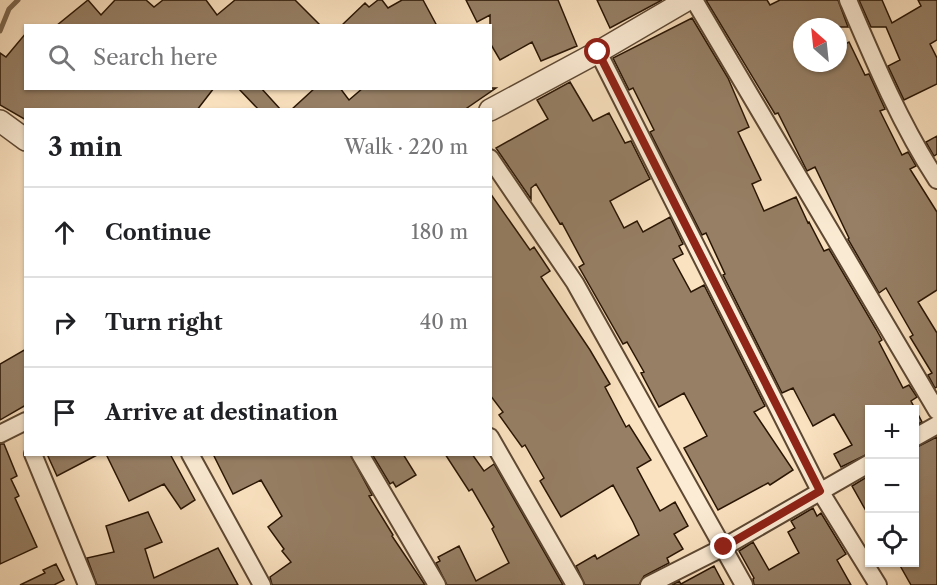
<!DOCTYPE html>
<meta charset="utf-8">
<style>
body{margin:0;font-family:"Libre Caslon Text",serif;background:#f2f2f2;color:#202124}
.controls{position:absolute;right:18px;bottom:18px;display:grid;overflow:hidden;border-radius:0px;box-shadow:0 2px 4px #0004}
.controls button{width:54px;height:54px;display:grid;place-items:center;padding:0;border:0;border-bottom:2px solid #e0e0e0;background:#fff;color:#202124;font:30px sans-serif}
.compass{position:absolute;left:793px;top:18px;width:54px;height:54px;border-radius:50%;background:#fff;box-shadow:0 2px 4px #0004;rotate:333deg}
.stop{position:absolute;width:18px;height:18px;margin:-14px;border:4px solid #8f2418;border-radius:50%;background:#fff}
.stop.end{background:#8f2418;border-color:#fff;box-shadow:0 2px 6px #0008}
.list{margin:0;padding:0;list-style:none}
h2{display:flex;justify-content:space-between;align-items:center;height:78px;margin:0;padding:0 24px;font-size:26px}
h2 small{font-size:20px;font-weight:400;color:#757577}
.list li{display:grid;grid-template-columns:39px 1fr auto;gap:18px;align-items:center;box-sizing:border-box;height:90px;padding:0 24px;border-top:2px solid #e0e0e0}
.list b{display:block;font-size:22px;white-space:nowrap}
.list em{font-size:20px;font-style:normal;color:#757577}
.icon{flex:none;width:33px;height:33px;fill:none;stroke:currentColor;stroke-width:2;stroke-linecap:round;stroke-linejoin:round}
.map{position:relative;flex:none;width:937px;height:585px;overflow:hidden}
.search{position:absolute;background:#fff;box-shadow:0 2px 4px #0004;left:24px;top:24px;width:468px;height:66px;display:flex;align-items:center;gap:15px;box-sizing:border-box;padding:0 21px;border-radius:0px;color:#757577;font-size:22px}
.panel{position:absolute;background:#fff;box-shadow:0 2px 4px #0004;left:24px;top:108px;width:468px;height:348px;border-radius:0px}
.map>svg:first-child{display:block}
.lines{fill:none;stroke-linecap:round;stroke-linejoin:round}
.stream{stroke:#7c664e;stroke-width:5}
.building{fill:#967f65;stroke:#291504;stroke-width:1.5}
.minor-casing{stroke:#5d4833;stroke-width:20}
.tertiary-casing{stroke:#5d4833;stroke-width:24}
.minor{stroke:#fcecd5;stroke-width:16}
.tertiary{stroke:#fcecd5;stroke-width:21}
.route{stroke:#8f2418;stroke-width:8}
</style>
<div class="map">
<svg width="937" height="585" viewBox="0 0 937 585">
<rect width="100%" height="100%" fill="#fae1bf"/>
<filter id="stains"><feTurbulence type="fractalNoise" baseFrequency=".00333" numOctaves="4"/><feColorMatrix values="0 0 0 0 .2 0 0 0 0 .09 0 0 0 0 .02 0 0 0 .5 -.17"/></filter>
<radialGradient id="worn" r=".72"><stop offset=".6" stop-color="#630" stop-opacity="0"/><stop offset="1" stop-color="#630" stop-opacity=".3"/></radialGradient>
<g class="lines">
<path class="stream" d="M0,31L9,9L18,0"/>
</g>
<path class="building" d="M88,0L101,15L115,0H146L154,7L163,0H206L217,15L235,0H295L321,26H56Z
M378,0H382L388,8L402,0H423L437,26H341L365,3L369,7Z
M466,0H558L577,46L541,61L532,42L500,60L490,43V15L477,22Z
M597,0H662L610,28Z
M706,0H767L770,5L780,0H838L848,27H802V63H838V48L849,42L865,75L869,74L885,109L880,111L902,155L908,152L916,166L910,169L937,212V290L918,302L937,333V387L935,388L928,375L932,373L910,337L913,335L886,288L879,293L848,239L849,238L815,167L807,171L778,113L775,114Z
M859,0H882L892,23L921,6L918,0H937V40L930,44L937,58V84L904,100L888,66L900,60L886,27H871Z
M692,18L728,78L749,127L738,132L761,180L752,184L764,211L796,197L808,223L809,222L824,251L829,249L876,329L882,340L879,342L903,388L909,385L917,397L911,401L922,422L915,426V410H870V453L841,467L834,454L852,445L834,414L813,426L793,388L782,393L723,275L725,274L706,233L702,235L650,132L654,130L633,88L629,90L613,58Z
M26,33V88H214L197,110H26V120L0,105V53L6,57Z
M570,82L593,121L609,113L625,143L631,141L650,179L610,201L624,228L637,221L643,232L670,217L683,244L679,246L683,254L673,259L691,292L704,285L765,406L754,412L793,470L770,485L768,483L718,510L684,448L707,436L684,393L659,407L641,373L644,372L627,342L623,344L579,267L584,264L562,223L560,224L536,184L531,188V199L496,148L548,119L537,100Z
M238,88H261L281,110H259Z
M315,88H340L349,100L363,88H496L464,110H291Z
M937,136V154L934,156L926,142Z
M490,193L530,250L534,247L550,271L541,277L590,350L610,384L605,387L626,427L629,425L651,460L637,468L660,511L675,502L688,526L674,534L683,549L667,558L669,563L644,576L639,585H585L576,566L595,555L597,559L639,535L633,522L613,485L561,517L540,481L544,478L525,445L522,447L499,415L503,412L490,395Z
M26,349V405L0,420V364Z
M937,437V585H911L898,562H915V448Z
M0,444H4L17,476L11,479L19,496L15,498L37,547L0,564Z
M47,454H99L57,476Z
M106,454H170L195,500L181,509L164,484L129,501Z
M213,454H350L372,495L369,496L393,535L392,536L425,585H272L270,577L291,562L282,551L284,549L268,527L282,516L261,480L233,494Z
M372,454H403L416,475L396,487L393,482L390,484Z
M445,454H472L484,471L494,464L563,585H447L436,563L440,561L438,557L459,546L476,581L509,563L492,529L494,527L472,489L469,491Z
M870,475V518L852,486Z
M813,508L817,516L821,513L846,554L837,560L851,585H754L753,579L754,578L739,551L753,542L769,570L799,553L788,532L795,528L791,521Z
M148,512L162,542L145,549L154,578L218,548L238,585H97L87,558L114,552L106,526Z
M56,564L64,580L54,585H20L45,573L43,570Z
M714,566L724,585H672L679,581L681,584Z"/>
<g class="lines">
<defs>
<path id="minor" d="M694,0L937,411
M848,0C874,61 901,125 937,180
M598,52L820,491L878,585
M490,158L575,283L744,585
M0,434L26,421
M490,437L575,585
M914,438L937,425
M33,454L87,585
M190,454L262,585
M360,454L437,585
M649,585L724,547L870,463"/>
<path id="tertiary" d="M490,110L598,52L687,0
M0,121L26,140"/>
</defs>
<use href="#minor" class="minor-casing"/>
<use href="#tertiary" class="tertiary-casing"/>
<use href="#minor" class="minor"/>
<use href="#tertiary" class="tertiary"/>
</g>
<g class="lines">
<path class="route" d="M598,52L820,491L724,547"/>
</g>
<rect width="100%" height="100%" filter="url(#stains)"/>
<rect width="100%" height="100%" fill="url(#worn)"/>
</svg>
<div class="controls">
<button>+</button>
<button>−</button>
<button><svg class="icon" aria-label="locate" viewBox="0 0 24 24"><circle cx="12" cy="12" r="6"/><path d="M12 2v4M12 18v4M2 12h4M18 12h4"/></svg></button>
</div>
<svg class="compass" viewBox="-18 -18 36 36"><path d="M0-13l5 13h-10z" fill="#e53935"/><path d="M0 13l5-13h-10z" fill="#757577"/></svg>
<div class="stop" style="left:598px;top:52px"></div>
<div class="stop end" style="left:724px;top:547px"></div>
<div class="search"><svg class="icon" aria-label="search" viewBox="0 0 24 24"><circle cx="10" cy="10" r="6"/><path d="M15 15l6 6"/></svg>Search here</div>
<section class="panel">
<h2>3 min<small>Walk · 220 m</small></h2>
<ul class="list">
<li><svg class="icon" aria-label="ahead" viewBox="0 0 24 24"><path d="M12 20V5M6 11l6-6 6 6"/></svg><div><b>Continue</b></div><em>180 m</em></li>
<li><svg class="icon" aria-label="right" viewBox="0 0 24 24"><path d="M7 20v-9h11M14 6l5 5-5 5"/></svg><div><b>Turn right</b></div><em>40 m</em></li>
<li><svg class="icon" aria-label="arrive" viewBox="0 0 24 24"><path d="M6 21V4h12l-3 4 3 4H6"/></svg><div><b>Arrive at destination</b></div></li>
</ul>
</section>
</div>
